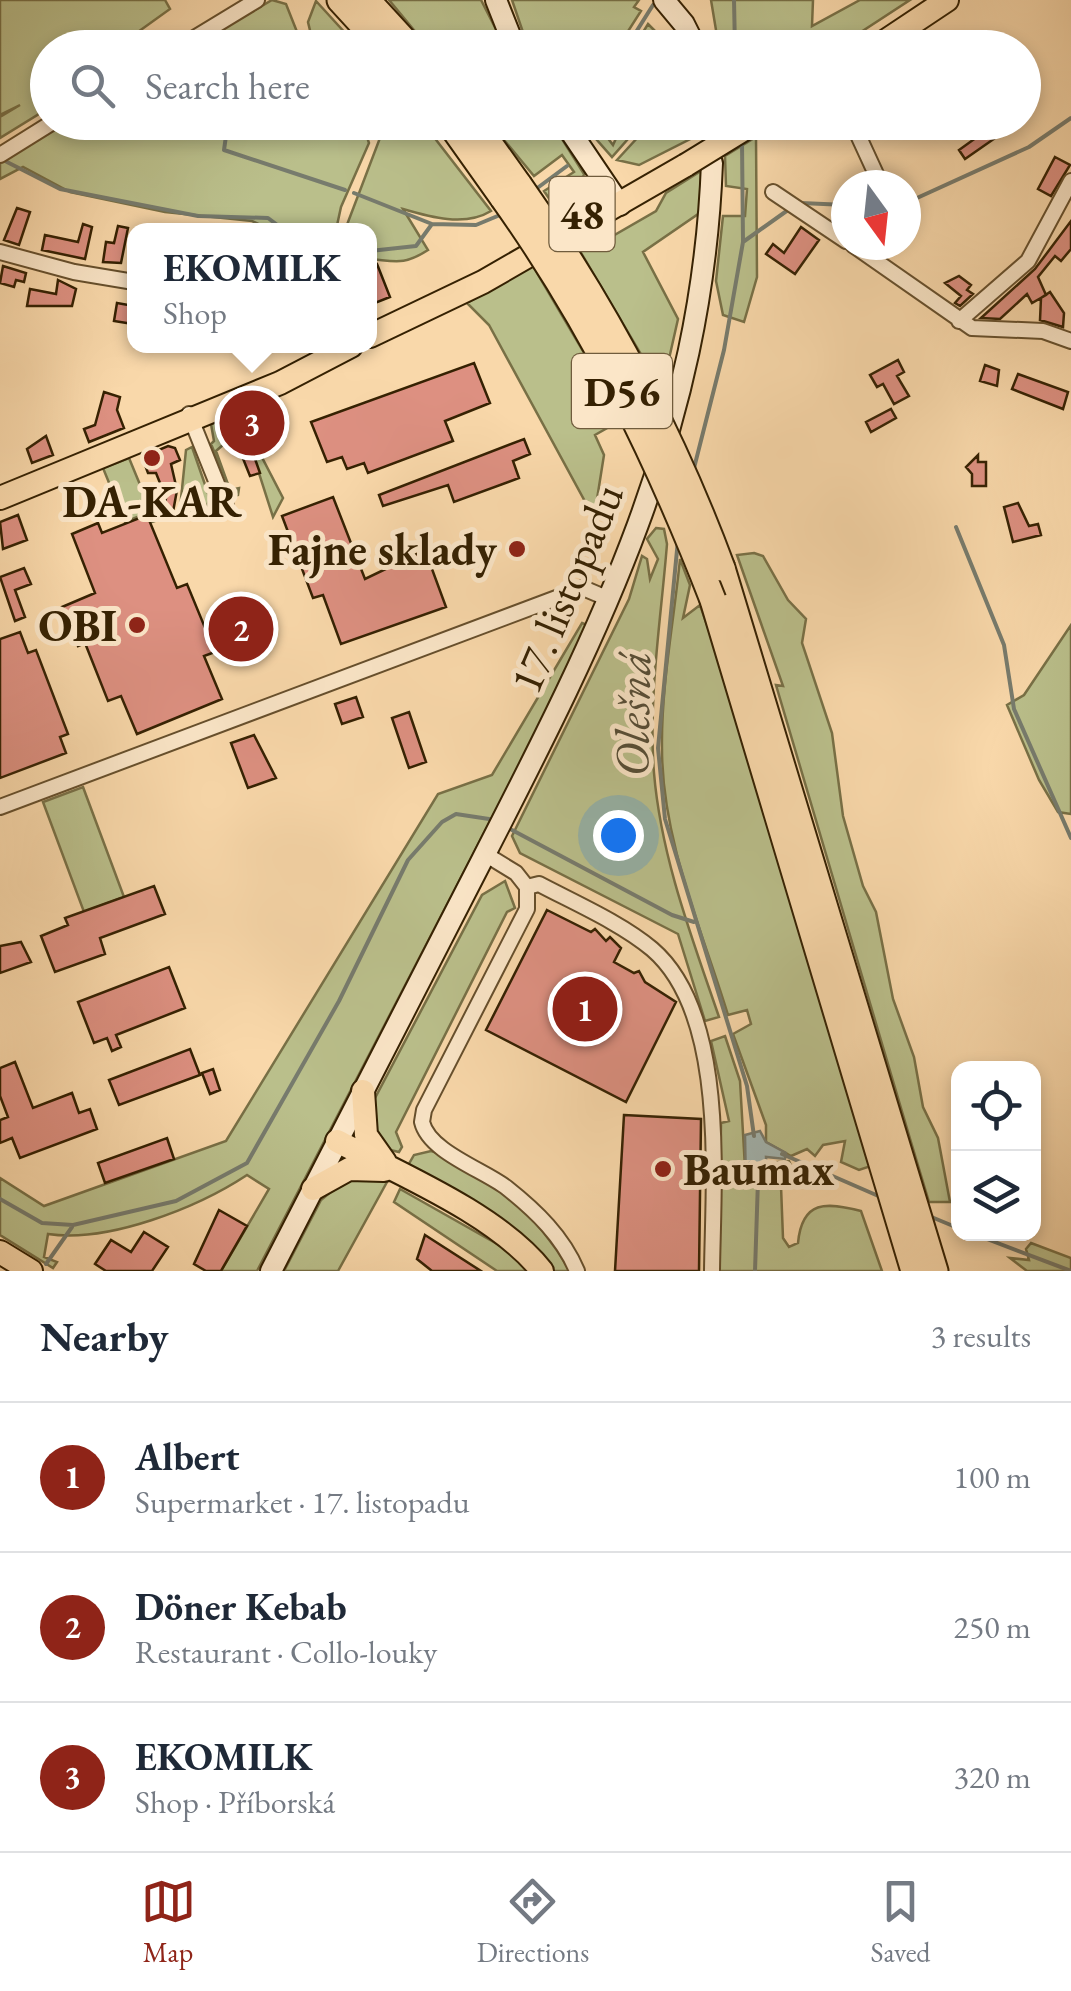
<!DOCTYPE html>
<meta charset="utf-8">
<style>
body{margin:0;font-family:"EB Garamond",serif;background:#f6f6f7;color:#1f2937}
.controls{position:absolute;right:30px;bottom:30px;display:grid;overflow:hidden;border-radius:20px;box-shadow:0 5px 15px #0003}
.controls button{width:90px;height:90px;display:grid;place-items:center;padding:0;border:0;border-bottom:2px solid #e0e1e3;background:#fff;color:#1f2937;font:50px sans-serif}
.compass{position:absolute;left:831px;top:170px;width:90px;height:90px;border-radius:50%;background:#fff;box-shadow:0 5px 15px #0003;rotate:165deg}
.you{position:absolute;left:618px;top:835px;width:35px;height:35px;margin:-25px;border:8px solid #fff;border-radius:50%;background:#1a73e8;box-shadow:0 0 0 15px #1a73e833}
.badge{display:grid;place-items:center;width:65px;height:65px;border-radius:50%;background:#8f2418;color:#fff;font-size:32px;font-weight:700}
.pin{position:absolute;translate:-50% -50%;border:5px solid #fff;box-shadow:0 2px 10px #0006}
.popup{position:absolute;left:127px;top:223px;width:250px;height:130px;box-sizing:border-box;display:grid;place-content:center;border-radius:20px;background:#fff;filter:drop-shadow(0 2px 8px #0005);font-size:32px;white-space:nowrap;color:#747a83}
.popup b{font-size:38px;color:#1f2937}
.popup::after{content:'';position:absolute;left:50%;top:100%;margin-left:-20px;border:20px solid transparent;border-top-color:#fff}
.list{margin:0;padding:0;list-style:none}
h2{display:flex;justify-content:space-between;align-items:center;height:130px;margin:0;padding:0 40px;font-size:42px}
h2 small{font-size:32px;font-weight:400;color:#747a83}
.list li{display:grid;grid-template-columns:65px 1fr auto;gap:30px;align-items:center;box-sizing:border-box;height:150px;padding:0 40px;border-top:2px solid #e0e1e3}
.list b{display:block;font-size:38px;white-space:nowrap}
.list p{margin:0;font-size:32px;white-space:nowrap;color:#747a83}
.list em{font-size:32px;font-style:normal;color:#747a83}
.icon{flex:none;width:55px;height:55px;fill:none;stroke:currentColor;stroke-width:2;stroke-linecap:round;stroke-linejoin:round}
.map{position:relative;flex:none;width:1071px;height:1271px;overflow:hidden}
.search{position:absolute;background:#fff;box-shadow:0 5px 15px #0003;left:30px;right:30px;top:30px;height:110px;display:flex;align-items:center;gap:25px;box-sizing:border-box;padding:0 35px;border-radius:55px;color:#747a83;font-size:38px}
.sheet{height:580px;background:#fff}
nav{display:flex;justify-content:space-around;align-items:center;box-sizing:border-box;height:140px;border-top:2px solid #e0e1e3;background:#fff;font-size:28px;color:#747a83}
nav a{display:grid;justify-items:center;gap:5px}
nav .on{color:#8f2418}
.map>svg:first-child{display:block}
.green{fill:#babf8b;stroke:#787046;stroke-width:2.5}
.water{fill:#a3b7b4;stroke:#777b6d;stroke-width:2.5}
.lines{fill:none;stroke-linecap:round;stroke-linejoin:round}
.stream{stroke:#777b6d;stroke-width:4}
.building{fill:#dd9081;stroke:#352102;stroke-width:2.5}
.minor-casing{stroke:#664f2c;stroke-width:18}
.secondary-casing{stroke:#352102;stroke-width:24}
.primary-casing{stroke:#352102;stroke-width:26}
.motorway-casing{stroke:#352102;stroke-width:29}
.minor{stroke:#fbe6c8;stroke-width:14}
.secondary{stroke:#fbe6c8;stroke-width:20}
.primary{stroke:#f9d8aa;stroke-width:22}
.motorway{stroke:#f9d8aa;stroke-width:25}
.primary-bridge-casing{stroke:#352102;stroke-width:26;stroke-linecap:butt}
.motorway-bridge-casing{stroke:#352102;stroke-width:29;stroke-linecap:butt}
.primary-bridge{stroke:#f9d8aa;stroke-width:22}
.motorway-bridge{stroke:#f9d8aa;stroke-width:25}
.poi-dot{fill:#8f2418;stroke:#fbe6c8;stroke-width:4}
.labels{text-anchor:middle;stroke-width:10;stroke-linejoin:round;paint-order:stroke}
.shield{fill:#fbe6c8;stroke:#705c3d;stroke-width:2.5}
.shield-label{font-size:42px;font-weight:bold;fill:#352102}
.poi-label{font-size:45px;font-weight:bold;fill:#352102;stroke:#fbe6c8;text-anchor:end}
.street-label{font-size:45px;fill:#352102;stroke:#fbe6c8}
.water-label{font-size:48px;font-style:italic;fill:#564e37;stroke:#fbe6c8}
</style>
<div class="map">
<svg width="1071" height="1271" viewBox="0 0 1071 1271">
<rect width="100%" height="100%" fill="#f9d8aa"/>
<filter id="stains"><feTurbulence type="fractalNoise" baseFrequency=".002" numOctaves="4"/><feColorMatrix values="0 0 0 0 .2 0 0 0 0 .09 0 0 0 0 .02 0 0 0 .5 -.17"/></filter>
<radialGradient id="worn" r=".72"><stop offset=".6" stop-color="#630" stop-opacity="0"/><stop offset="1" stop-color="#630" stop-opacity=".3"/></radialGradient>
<path class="green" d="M0,0H165L170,9L124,42L126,47L48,48L47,109L0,138V117L20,105L0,115Z
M272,0L286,4L303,47H192Z
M389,0H481L505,47H428Z
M512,0H639L634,7L641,11L618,47H528Z
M711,0H813L812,26L860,0H910L838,47L719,48Z
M316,1L358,47H314L308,22Z
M648,24L671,47H634Z
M362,122L369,143L341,207L336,230H271L252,221L165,212L70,192L23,167L0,179V162L65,123Z
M376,123H423L491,211C465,227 430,217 403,209L428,250C403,266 395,261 370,259V230H345L380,138Z
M490,123H552L584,174L575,204L559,213L544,191L574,172L562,155L534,176Z
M582,123H607L601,129L613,145L623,123H642L612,157Z
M651,123H700L702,133L639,165L617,160Z
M756,137L757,277L744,322L723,315L716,281L723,216H745L747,189L726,186L725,156Z
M701,171V212L643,252L678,319L662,390L577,246L591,237H611L656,211L666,193Z
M533,266L623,419L595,435L604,455L594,518L489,325L467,303Z
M239,413L283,498L273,517L249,442H233L231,438L216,451L230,490L239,488L238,495L233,496L211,444L214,441L211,424Z
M192,447L210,499L206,507L179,518L186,450Z
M129,458L155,521L152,522L147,513L125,522L103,468Z
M656,528L664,529L667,544C661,619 648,698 654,773C661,857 692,938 719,1017L705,1021L678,934L520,853L512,836L629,599L642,556L647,559L650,579L658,559L647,539Z
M754,553L763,556L788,600L806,619L802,643L832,733L843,816L863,886L876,912L893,999L914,1057L923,1107L938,1138L950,1202H929L911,1142L776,685L783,686L737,555Z
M680,559L690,585L683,618L700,605L732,696L871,1166L859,1170L841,1162L845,1141L823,1145L815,1156L807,1149L791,1156L766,1142V1125L733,1034L751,1024L747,1010L728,1015C702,930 662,840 662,749C661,686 674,621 680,559Z
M582,623L587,625L525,754L257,1271H221L269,1189L247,1175C197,1208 108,1243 48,1234L44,1257L57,1262L53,1268L0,1235V1178L44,1206L226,1141L438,794L492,775Z
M1071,625V814L1058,812L1039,780L1007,705L1024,695Z
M83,787L124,897L84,912L43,802Z
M505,881L515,908L507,912L396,1132L402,1147L399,1152L386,1149L377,1139L374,1100L482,895Z
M725,1036L740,1081L746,1185L767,1184V1163L789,1161L796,1176L799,1168L809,1170L807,1188L781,1186L783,1238L789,1247L798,1243C802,1200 826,1202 861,1211L882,1271H719L721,1123L729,1121L711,1041Z
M431,1151C489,1166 541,1221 570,1271H553L406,1169L414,1155Z
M350,1176L387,1182L338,1271H284L321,1200Z
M400,1189L506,1249L528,1271H497L394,1202Z
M1031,1243L1071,1258V1271H1027L1010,1258L1029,1260L1026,1249Z"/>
<path class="water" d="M760,1131L766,1142L786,1153L785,1159L766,1157L767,1185H746L745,1135Z"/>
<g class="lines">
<path class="stream" d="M734,0L735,48
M626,48L653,5
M228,122L224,150L345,190
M607,138L617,122
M7,162L60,189L198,216L268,218L284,230
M536,189L567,166
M354,193L432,224
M801,203L846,205
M906,203L1029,147L1071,118
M743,242L788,210
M370,251L416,246L432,224L476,225L500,215
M693,472L724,350L743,242L742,142
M956,527L1004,645L1014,709L1071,838
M678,540L658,748L665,819L747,1086L754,1136
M512,830L672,915L694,922
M782,1154L883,1198
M0,1199L42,1223L73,1225L176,1201L247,1163L339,1001L408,860L442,822L456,814L489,819
M929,1216L958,1228
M974,1234L1071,1271
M46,1264L72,1227
M755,1271L758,1180"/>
</g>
<path class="building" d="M991,127L998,136L965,159L959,150Z
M1055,157L1070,165L1051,196L1038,189Z
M17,208L30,212L19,245L4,240Z
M1071,221V249L1061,261L1055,256L1038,277L1046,295L1032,303L1027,294L1000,319L981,318L1035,269Z
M83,224L92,227L85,259L42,250L45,235L78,242Z
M118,226L128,228L121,263L103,262L106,242L114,243Z
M801,227L819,240L795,274L766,254L773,244L784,253Z
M377,264L390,297L370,305V266Z
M3,266L26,273L24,282L16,280L14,287L0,283Z
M959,276L971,285L967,290L973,294L960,306L955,303L961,296L945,283Z
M58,280L76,289L72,306H27L30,289L56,294Z
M1050,292L1064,313L1063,327L1040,320L1041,298Z
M117,303L134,306L133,324L114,321Z
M898,360L904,372L897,376L909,396L894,404L883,384L877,387L870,375Z
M474,363L490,403L445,421L453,441L368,473L364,463L347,469L342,457L327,462L311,422Z
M985,365L999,370L997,386L980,381Z
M1018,374L1068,392L1063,409L1012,389Z
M104,392L120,397L117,410L124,428L89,442L84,429L95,425Z
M277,406L287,421L251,434L246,420Z
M891,409L896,418L871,432L866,422Z
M46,436L53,455L32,463L27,449Z
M524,439L530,454L513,461L519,478L454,502L448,485L383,506L379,495Z
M249,442L260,473L250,476L238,446Z
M168,446L175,448L180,460L171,464L177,490L173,512L163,516L166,498L156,473H148L142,457Z
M978,455V462H986V486H972V474L966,467Z
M333,497L365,579L425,550L446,607L341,644L323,595L313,598L282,516Z
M1018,503L1029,526L1038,524L1041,535L1013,542L1004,507Z
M18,515L27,540L3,549L0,522Z
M147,515L177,588L187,584L215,652L204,656L222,699L137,734L121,696L108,701L85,643L78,646L62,607L95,593L72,534L98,523L102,533Z
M24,568L31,584L15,590L25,617L15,621L0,577Z
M20,632L28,653L36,650L68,734L60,737L66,753L0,778V639Z
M356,697L363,717L342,724L335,704Z
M409,712L426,762L409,768L392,718Z
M254,735L276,778L248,788L231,743Z
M154,886L165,914L100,938L105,954L55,972L41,936L68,925L65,918Z
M547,910L591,932L595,929L606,941L610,937L621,948L614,962L634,973L639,971L645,982L676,1002L626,1102L486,1030Z
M21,942L31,962L0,973V946Z
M169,967L185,1008L116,1035L121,1047L112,1051L107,1038L94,1043L78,1002Z
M190,1049L200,1075L119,1105L109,1080Z
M15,1062L33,1108L72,1093L79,1113L90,1109L97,1129L20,1158L12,1138L0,1143V1120L8,1117L0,1096V1068Z
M213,1069L220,1090L210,1094L202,1073Z
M624,1115L701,1119L699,1271H615Z
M167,1138L174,1159L105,1183L98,1163Z
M219,1210L247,1226L221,1271H206L194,1264Z
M144,1232L168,1247L152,1271H106L95,1264L111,1240L131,1252Z
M425,1235L481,1271H432L417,1259Z"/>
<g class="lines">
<defs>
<path id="minor" d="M178,48L257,0
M852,122L881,185
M0,155L53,122
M773,192L846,241
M853,245L972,328L1043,331L1071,341
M0,252L74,272L134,282
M959,321L1028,261L1071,181
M189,414L226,506
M0,807L583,588L609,599
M485,854L516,873L527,887V909L424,1110L422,1122C429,1152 484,1170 507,1188C536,1211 563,1237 577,1271
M527,887L539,884C575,903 621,923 652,949C728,1014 713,1181 712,1271"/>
<path id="secondary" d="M496,0L515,48
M664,0L684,24L696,48
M564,122L620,205
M711,122V126
M271,1271C341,1134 412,997 482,860C601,628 702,430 712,163"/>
<path id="primary" d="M875,48L947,0
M370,336L483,282L686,165
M0,498L280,383L351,346
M363,1091L366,1135L385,1162
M337,1141C400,1174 498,1215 542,1271
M313,1189L349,1169L384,1170
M0,1252L31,1271"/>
<path id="motorway" d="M340,0L384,48
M367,0L411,48
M449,122L503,198
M474,122L519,185
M722,568L935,1271
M713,600L914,1271"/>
</defs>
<use href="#minor" class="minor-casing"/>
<use href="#secondary" class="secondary-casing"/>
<use href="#primary" class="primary-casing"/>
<use href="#motorway" class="motorway-casing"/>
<use href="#minor" class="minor"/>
<use href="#secondary" class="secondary"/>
<use href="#primary" class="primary"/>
<use href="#motorway" class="motorway"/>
<defs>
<path id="primary-bridge" d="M686,165L756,122"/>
<path id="motorway-bridge" d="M519,185C604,305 671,431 722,568
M503,198C592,323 657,456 713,600"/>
</defs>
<use href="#primary-bridge" class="primary-bridge-casing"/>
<use href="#motorway-bridge" class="motorway-bridge-casing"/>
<use href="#primary-bridge" class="primary-bridge"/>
<use href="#motorway-bridge" class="motorway-bridge"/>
</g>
<g class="poi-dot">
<circle cx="152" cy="458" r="10"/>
<circle cx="517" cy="549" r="10"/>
<circle cx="137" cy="625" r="10"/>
<circle cx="663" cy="1169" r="10"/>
</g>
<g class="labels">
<g class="shield">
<rect x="549.5" y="177" width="65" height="74" rx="8"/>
<rect x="572" y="354" width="100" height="74" rx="8"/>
</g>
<g class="shield-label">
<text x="582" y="229">48</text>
<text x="622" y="406">D56</text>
</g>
<g class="poi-label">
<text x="152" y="517" text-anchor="middle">DA-KAR</text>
<text x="497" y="565">Fajne sklady</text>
<text x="117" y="641">OBI</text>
<text x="683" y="1185" text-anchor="start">Baumax</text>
</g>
<g class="street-label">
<text transform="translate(566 588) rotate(-67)" y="16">17. listopadu</text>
</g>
<g class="water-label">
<text transform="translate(632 714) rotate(-89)" y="17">Olešná</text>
</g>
</g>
<rect width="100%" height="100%" filter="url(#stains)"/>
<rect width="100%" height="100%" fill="url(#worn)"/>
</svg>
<div class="controls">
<button><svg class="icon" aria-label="locate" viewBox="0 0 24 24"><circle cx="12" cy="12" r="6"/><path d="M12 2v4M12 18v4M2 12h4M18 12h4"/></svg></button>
<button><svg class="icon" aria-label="layers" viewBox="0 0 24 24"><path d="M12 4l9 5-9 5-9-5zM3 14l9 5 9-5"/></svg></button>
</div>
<svg class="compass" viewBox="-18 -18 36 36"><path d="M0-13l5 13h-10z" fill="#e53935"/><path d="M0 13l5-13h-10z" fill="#747a83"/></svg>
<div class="you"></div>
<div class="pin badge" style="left:585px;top:1009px">1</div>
<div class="pin badge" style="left:241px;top:629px">2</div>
<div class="pin badge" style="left:252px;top:423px">3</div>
<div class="popup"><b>EKOMILK</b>Shop</div>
<div class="search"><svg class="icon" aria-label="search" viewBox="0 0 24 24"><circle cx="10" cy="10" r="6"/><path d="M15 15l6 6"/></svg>Search here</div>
</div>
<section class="sheet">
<h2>Nearby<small>3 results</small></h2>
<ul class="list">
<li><span class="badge">1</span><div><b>Albert</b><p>Supermarket · 17. listopadu</p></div><em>100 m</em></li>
<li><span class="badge">2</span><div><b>Döner Kebab</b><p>Restaurant · Collo-louky</p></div><em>250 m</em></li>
<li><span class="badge">3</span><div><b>EKOMILK</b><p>Shop · Příborská</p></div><em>320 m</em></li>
</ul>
</section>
<nav>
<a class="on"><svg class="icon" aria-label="map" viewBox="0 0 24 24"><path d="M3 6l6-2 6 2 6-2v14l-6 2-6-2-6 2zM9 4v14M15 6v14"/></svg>Map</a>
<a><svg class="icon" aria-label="directions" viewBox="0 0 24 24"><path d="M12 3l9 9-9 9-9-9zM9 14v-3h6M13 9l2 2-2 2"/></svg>Directions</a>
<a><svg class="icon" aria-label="saved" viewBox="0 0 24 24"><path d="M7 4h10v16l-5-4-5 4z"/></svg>Saved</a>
</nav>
